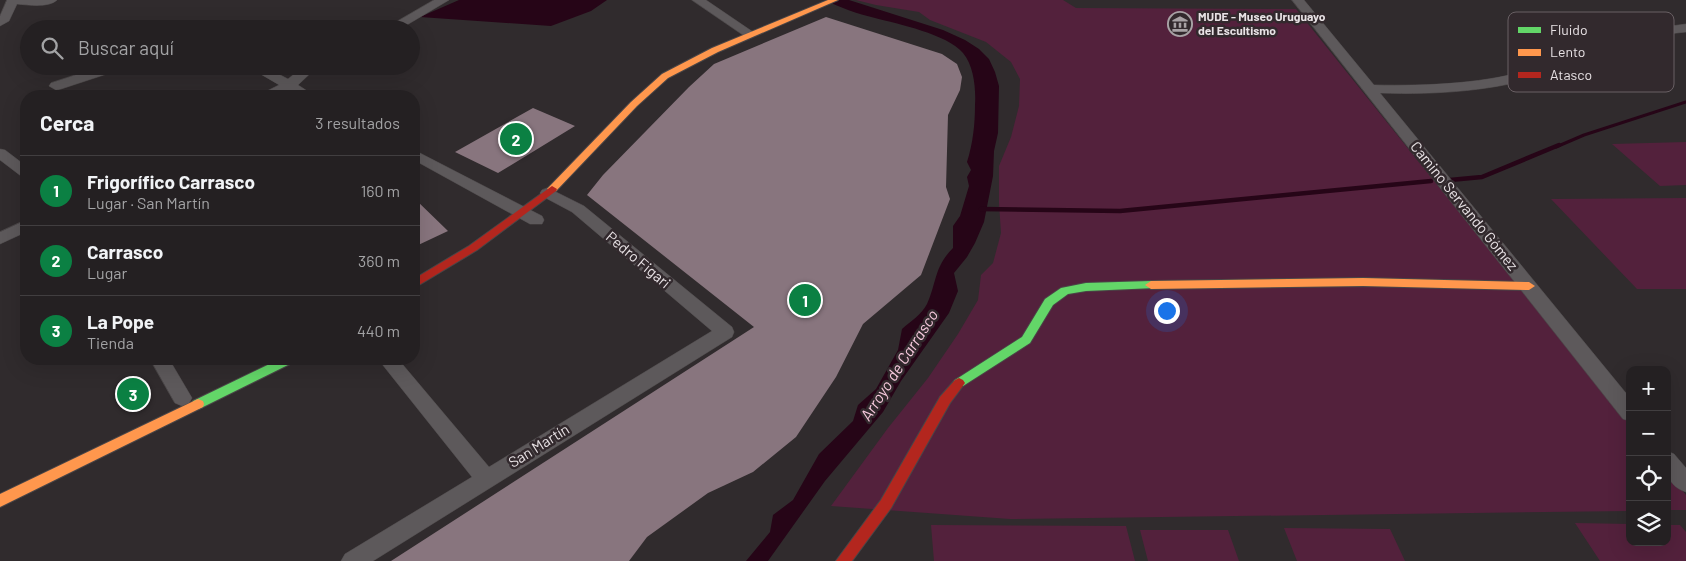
<!DOCTYPE html>
<html lang="es">
<meta charset="utf-8">
<style>
body{margin:0;font-family:Barlow,sans-serif;background:#302d2f;color:#f1f3f6}
.controls{position:absolute;right:15px;bottom:15px;display:grid;overflow:hidden;border-radius:10px;box-shadow:0 5px 20px #0002}
.controls button{width:45px;height:45px;display:grid;place-items:center;padding:0;border:0;border-bottom:1px solid #413e40;background:#242022;color:#f1f3f6;font:25px sans-serif}
.you{position:absolute;left:1166px;top:310px;width:18px;height:18px;margin:-12px;border:4px solid #fff;border-radius:50%;background:#1a73e8;box-shadow:0 0 0 8px #1a73e833}
.badge{display:grid;place-items:center;width:32px;height:32px;border-radius:50%;background:#0b8043;color:#fff;font-size:16px;font-weight:700}
.pin{position:absolute;translate:-50% -50%;border:2px solid #fff;box-shadow:0 1px 5px #0006}
.list{margin:0;padding:0;list-style:none}
h2{display:flex;justify-content:space-between;align-items:center;height:65px;margin:0;padding:0 20px;font-size:21px}
h2 small{font-size:16px;font-weight:400;color:#a3a3a5}
.list li{display:grid;grid-template-columns:32px 1fr auto;gap:15px;align-items:center;box-sizing:border-box;height:70px;padding:0 20px;border-top:1px solid #413e40}
.list b{display:block;font-size:19px;white-space:nowrap}
.list p{margin:0;font-size:16px;white-space:nowrap;color:#a3a3a5}
.list em{font-size:16px;font-style:normal;color:#a3a3a5}
.icon{flex:none;width:28px;height:28px;fill:none;stroke:currentColor;stroke-width:2;stroke-linecap:round;stroke-linejoin:round}
.map{position:relative;flex:none;width:1686px;height:561px;overflow:hidden}
.search{position:absolute;background:#242022;box-shadow:0 5px 20px #0002;left:20px;top:20px;width:400px;height:55px;display:flex;align-items:center;gap:12px;box-sizing:border-box;padding:0 18px;border-radius:28px;color:#a3a3a5;font-size:19px}
.panel{position:absolute;background:#242022;box-shadow:0 5px 20px #0002;left:20px;top:90px;width:400px;height:275px;border-radius:20px}
.map>svg:first-child{display:block}
.green{fill:#53213c}
.water{fill:#260517}
.lines{fill:none;stroke-linecap:round;stroke-linejoin:round}
.stream-far1{stroke:#260517;stroke-width:3}
.stream{stroke:#260517;stroke-width:4.5}
.building{fill:#88757e}
.street-casing{stroke:#4a4647;stroke-width:1}
.fast-casing{stroke:#4a4647;stroke-width:2}
.slow-casing{stroke:#4a4647;stroke-width:2}
.jam-casing{stroke:#4a4647;stroke-width:2}
.street{fill:#5d595b;fill-rule:evenodd}
.fast{fill:#63d668;fill-rule:evenodd}
.slow{fill:#ff974d;fill-rule:evenodd}
.jam{fill:#b3261e;fill-rule:evenodd}
.labels{text-anchor:middle;stroke-width:5;stroke-linejoin:round;paint-order:stroke}
.far-poi-label{font-size:12px;font-weight:bold;fill:#e8e2e5;stroke:#32292d;text-anchor:start}
.street-label{font-size:15px;fill:#e8e2e5;stroke:#32292d}
.water-label{font-size:16px;font-style:italic;fill:#f8cade;stroke:#32292d}
.key{fill:#32292d;stroke:#696064;stroke-width:1}
.key-label{font-size:14px;fill:#e8e2e5}
</style>
<div class="map">
<svg width="1686" height="561" viewBox="0 0 1686 561">
<rect width="100%" height="100%" fill="#302b2d"/>
<path class="green" d="M856,0H1063L1076,8L1296,9L1630,425V511L1010,519L831,506L888,428L928,378L958,334L978,300L981,275L993,263L1001,233L999,203V166L1011,137L1019,106L1020,79L1011,62L986,42L930,20L919,12L876,5Z
M1686,142V185L1660,186L1612,144Z
M1686,198V289H1637L1551,199Z
M1667,472L1686,495V510H1667Z
M1575,523L1630,524V542H1667V525H1680L1686,532V561H1600Z
M931,525L1126,526L1135,561H934Z
M1284,528L1390,529L1405,561H1297Z
M1140,530H1228L1239,561H1148Z"/>
<path class="water" d="M459,0H607L591,11L551,26L420,17Z
M824,0H849L943,30L965,40L979,49L989,59L995,72L999,86L998,133L994,151L993,176L984,222L975,243L967,257L954,273L958,291L949,313L901,381L883,412L825,481L768,561H746L770,532L773,515L793,500L819,454L853,421L858,405L876,389L898,350L902,329C911,321 921,315 927,304C937,282 934,267 953,248V226L960,216L969,186L967,177L971,170L967,162C973,143 975,124 975,105C976,89 974,66 963,53C947,34 898,24 875,18C857,14 840,7 824,0Z"/>
<g class="lines">
<path class="stream-far1" d="M1556,147L1584,135L1686,102"/>
<path class="stream" d="M1450,180L1482,177L1559,145
M981,209L1120,211L1431,181"/>
</g>
<path class="building" d="M826,17L942,54L957,64L962,77L960,90L948,115L946,187L950,199L921,275L863,324L836,377L796,437L753,472L708,493L647,537L629,561H391L754,327L587,195L603,175L689,87L714,64Z
M533,108L575,126L498,173L455,152Z
M414,198L448,231L414,247Z"/>
<g class="lines">
<defs>
<path id="street" d="M7,0H57C49,8 28,5 17,4L9,21L0,26V16Z
M434,0H449L400,29H384Z
M692,0H706L756,34L750,38L746,37Z
M1292,0H1304L1374,85C1429,86 1487,84 1540,67C1566,59 1589,44 1615,37L1611,32L1616,25L1630,24L1649,29L1686,24V32L1658,35L1661,40C1650,54 1635,42 1622,43C1607,43 1569,67 1551,73C1497,91 1437,95 1380,93L1630,398V421L1623,419ZM1624,32L1635,33L1647,39H1637Z
M103,66H123L122,69L61,89L56,90L49,86L51,83Z
M247,66H263L288,79L304,66H318L298,85L315,96H298L289,91L278,96H261L263,93L279,85Z
M0,149L5,150L26,166V178L21,176L0,160Z
M414,150L542,216L544,220L542,224H530L414,160Z
M548,188L584,206L732,327L734,332L732,337L373,561H341L345,554L472,477L378,359H398L489,467L712,331L572,212L542,196L540,193L542,190Z
M26,220V232L0,244V232Z
M150,359H169L192,398L189,403L182,406L175,403Z
M1667,451L1674,454L1686,468V492C1665,485 1667,470 1667,451Z"/>
<path id="fast" d="M1151,281L1155,282L1157,285L1155,288L1086,291L1068,294L1053,305L1030,343L963,386H955L953,383L955,380L1022,337L1045,299L1061,288L1086,283Z
M280,359H296L294,362L203,407L198,409L193,407L192,404L193,401Z"/>
<path id="slow" d="M828,0H838L718,52L668,78L637,106L556,191L552,192L547,189L631,102L662,74L712,48Z
M1363,278L1529,282L1535,286L1529,290L1363,286L1151,289L1145,285L1151,281Z
M198,399L203,401L204,404L203,407L0,507V494Z"/>
<path id="jam" d="M552,186L557,189L556,191L477,250L414,288V279L469,246Z
M959,378L963,380L965,383L950,403L891,508L852,561H836L881,500L940,397L955,380Z"/>
</defs>
<use href="#street" class="street-casing"/>
<use href="#fast" class="fast-casing"/>
<use href="#slow" class="slow-casing"/>
<use href="#jam" class="jam-casing"/>
<use href="#street" class="street"/>
<use href="#fast" class="fast"/>
<use href="#slow" class="slow"/>
<use href="#jam" class="jam"/>
</g>
<defs>
<symbol id="museum-ring" viewBox="-11 -11 22 22"><circle r="9.5" fill="#32292d" stroke="#a8a2a5" stroke-width="1.5"/><path d="M0-6L6-3V-2H-6V-3ZM-5-1h2V3h-2ZM-1-1h2V3h-2ZM3-1h2V3H3ZM-6 4H6V6H-6Z" fill="#a8a2a5"/></symbol>
</defs>
<g fill-rule="evenodd">
<use href="#museum-ring" x="1166" y="10" width="28" height="28"/>
</g>
<g class="labels">
<g class="far-poi-label">
<text x="1198" y="21">MUDE - Museo Uruguayo<tspan x="1198" dy="14">del Escultismo</tspan></text>
</g>
<g class="street-label">
<text transform="translate(1464 206) rotate(51)" y="5">Camino Servando Gómez</text>
<text transform="translate(638 260) rotate(40)" y="5">Pedro Figari</text>
<text transform="translate(539 446) rotate(-32)" y="5">San Martín</text>
</g>
<g class="water-label">
<text transform="translate(899 365) rotate(-57)" y="6">Arroyo de Carrasco</text>
</g>
</g>
<rect x="1508" y="12" width="166" height="80" rx="8" class="key"/>
<rect x="1518" y="27" width="23" height="6" fill="#63d668"/>
<rect x="1518" y="49" width="23" height="7" fill="#ff974d"/>
<rect x="1518" y="72" width="23" height="6" fill="#b3261e"/>
<g class="key-label">
<text x="1550" y="35">Fluido</text>
<text x="1550" y="57">Lento</text>
<text x="1550" y="80">Atasco</text>
</g>
</svg>
<div class="controls">
<button>+</button>
<button>−</button>
<button><svg class="icon" aria-label="locate" viewBox="0 0 24 24"><circle cx="12" cy="12" r="6"/><path d="M12 2v4M12 18v4M2 12h4M18 12h4"/></svg></button>
<button><svg class="icon" aria-label="layers" viewBox="0 0 24 24"><path d="M12 4l9 5-9 5-9-5zM3 14l9 5 9-5"/></svg></button>
</div>
<div class="you"></div>
<div class="pin badge" style="left:805px;top:300px">1</div>
<div class="pin badge" style="left:516px;top:139px">2</div>
<div class="pin badge" style="left:133px;top:394px">3</div>
<div class="search"><svg class="icon" aria-label="search" viewBox="0 0 24 24"><circle cx="10" cy="10" r="6"/><path d="M15 15l6 6"/></svg>Buscar aquí</div>
<section class="panel">
<h2>Cerca<small>3 resultados</small></h2>
<ul class="list">
<li><span class="badge">1</span><div><b>Frigorífico Carrasco</b><p>Lugar · San Martín</p></div><em>160 m</em></li>
<li><span class="badge">2</span><div><b>Carrasco</b><p>Lugar</p></div><em>360 m</em></li>
<li><span class="badge">3</span><div><b>La Pope</b><p>Tienda</p></div><em>440 m</em></li>
</ul>
</section>
</div>
